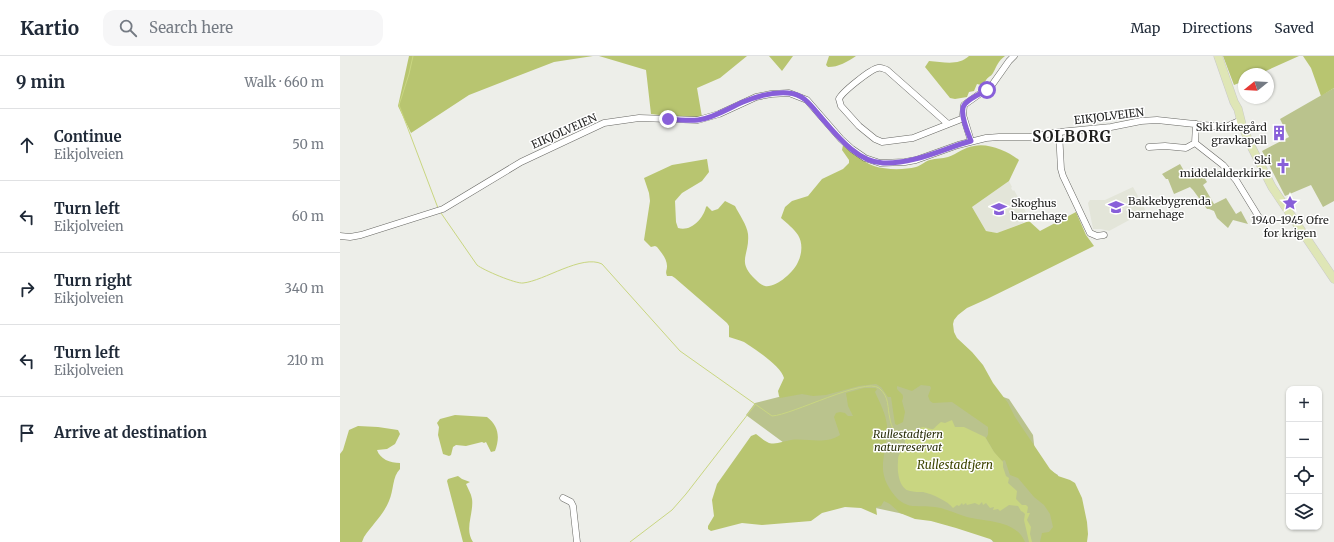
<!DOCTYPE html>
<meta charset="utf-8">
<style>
body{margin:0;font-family:Merriweather,serif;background:#f6f6f7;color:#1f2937}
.controls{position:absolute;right:12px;bottom:12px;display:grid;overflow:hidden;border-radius:8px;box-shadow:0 1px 3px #0004}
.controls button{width:36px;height:36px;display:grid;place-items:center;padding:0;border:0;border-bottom:1px solid #e0e1e3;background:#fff;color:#1f2937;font:20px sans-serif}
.compass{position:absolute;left:898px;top:12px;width:36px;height:36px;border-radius:50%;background:#fff;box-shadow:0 1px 3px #0004;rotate:252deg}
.stop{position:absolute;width:12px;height:12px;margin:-9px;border:3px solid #885fd9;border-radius:50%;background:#fff}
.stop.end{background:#885fd9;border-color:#fff;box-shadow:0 1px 4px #0008}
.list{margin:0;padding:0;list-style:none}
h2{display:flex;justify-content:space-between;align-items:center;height:52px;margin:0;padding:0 16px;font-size:17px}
h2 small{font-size:13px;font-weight:400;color:#747a83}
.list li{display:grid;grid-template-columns:26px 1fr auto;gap:12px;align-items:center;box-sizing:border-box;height:72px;padding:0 16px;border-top:1px solid #e0e1e3}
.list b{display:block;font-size:15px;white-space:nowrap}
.list p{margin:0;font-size:13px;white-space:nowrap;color:#747a83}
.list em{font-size:13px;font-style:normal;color:#747a83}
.icon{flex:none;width:22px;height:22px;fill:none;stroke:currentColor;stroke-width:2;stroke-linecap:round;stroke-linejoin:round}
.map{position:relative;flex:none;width:994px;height:486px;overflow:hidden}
header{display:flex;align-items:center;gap:24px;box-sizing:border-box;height:56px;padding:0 20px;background:#fff;border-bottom:1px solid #e0e1e3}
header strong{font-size:19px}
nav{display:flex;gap:22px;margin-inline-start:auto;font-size:14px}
.search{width:280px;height:36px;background:#f6f6f7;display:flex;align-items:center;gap:10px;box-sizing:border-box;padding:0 14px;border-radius:12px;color:#747a83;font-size:15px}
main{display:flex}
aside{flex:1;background:#fff}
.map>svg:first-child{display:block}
.built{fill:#e3e5d9}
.green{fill:#bac38d}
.forest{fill:#b8c570}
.water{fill:#c9d681}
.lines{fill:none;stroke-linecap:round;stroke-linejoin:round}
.stream{stroke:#c9d681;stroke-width:1}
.minor-casing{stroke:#676763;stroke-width:7}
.major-casing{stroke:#c9c9c9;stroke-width:9}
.minor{stroke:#fff;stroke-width:6}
.major{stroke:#dfe6b6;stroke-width:8}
.route{stroke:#885fd9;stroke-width:5}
.labels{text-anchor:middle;stroke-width:3;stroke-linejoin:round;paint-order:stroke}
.street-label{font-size:11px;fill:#1f1f1e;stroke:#fff}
.poi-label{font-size:11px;fill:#1f1f1e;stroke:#fff;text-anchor:end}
.park-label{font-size:11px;font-style:italic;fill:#2a2f0a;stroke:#fff}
.water-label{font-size:12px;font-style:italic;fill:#3e4501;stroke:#fff}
.district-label{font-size:15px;font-weight:bold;letter-spacing:1px;fill:#1f1f1e;stroke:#fff}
</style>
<header>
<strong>Kartio</strong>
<div class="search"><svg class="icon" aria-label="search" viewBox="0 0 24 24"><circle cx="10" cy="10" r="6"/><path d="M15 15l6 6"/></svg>Search here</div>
<nav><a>Map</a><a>Directions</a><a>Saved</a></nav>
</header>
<main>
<aside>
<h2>9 min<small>Walk · 660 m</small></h2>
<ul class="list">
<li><svg class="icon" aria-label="ahead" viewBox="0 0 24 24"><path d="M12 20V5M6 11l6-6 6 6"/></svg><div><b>Continue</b><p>Eikjolveien</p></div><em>50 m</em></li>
<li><svg class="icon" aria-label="left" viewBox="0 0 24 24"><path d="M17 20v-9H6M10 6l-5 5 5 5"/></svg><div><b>Turn left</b><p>Eikjolveien</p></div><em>60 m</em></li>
<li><svg class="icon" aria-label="right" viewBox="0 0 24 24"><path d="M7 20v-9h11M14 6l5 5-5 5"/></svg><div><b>Turn right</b><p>Eikjolveien</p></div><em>340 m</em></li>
<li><svg class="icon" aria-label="left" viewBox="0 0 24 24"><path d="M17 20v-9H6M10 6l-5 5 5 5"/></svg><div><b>Turn left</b><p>Eikjolveien</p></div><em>210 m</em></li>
<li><svg class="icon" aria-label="arrive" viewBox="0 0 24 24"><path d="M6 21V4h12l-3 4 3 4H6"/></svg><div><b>Arrive at destination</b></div></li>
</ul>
</aside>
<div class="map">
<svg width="994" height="486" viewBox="0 0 994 486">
<rect width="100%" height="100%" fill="#edeee9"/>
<path class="built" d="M669,125L672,131L671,132L673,135L674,134L686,156V162L683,167L657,177L646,175L632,151Z
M793,131L806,155L769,175L761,173H753L748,147L750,144H765Z"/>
<path class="green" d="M994,32V145L983,151L971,129L945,140L922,95L949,81L940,63Z
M840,108L847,120L859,113L867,126L863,129L874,148L886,142L896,158L901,155L908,168L893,164L888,172L877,162L874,155L869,153H867L853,134L850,131L834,138L828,123H826L822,118Z
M568,308L669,343L693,379L696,406L718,419L730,481L725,486H653L647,476L531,451L406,359L415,347Z"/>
<path class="forest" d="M69,0H253L214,6L129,39L71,77L58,50Z
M259,0H407L380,22L357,32L362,61L344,62L311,58L306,14Z
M429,0H453L442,15Z
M489,0H516C507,6 499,11 488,11L486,9Z
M629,0H665C658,5 657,10 653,17C651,21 646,21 645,27L641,29L637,28L634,35L629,36L627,41L615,43L610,42L585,11L589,5C604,6 618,10 629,0Z
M883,0H959L919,18H904V25L894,29Z
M963,0H994V32L981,40L971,12Z
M503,89C514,95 522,106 534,110C546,114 564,114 576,111C582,109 585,105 590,104C596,102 602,103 608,101C617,98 624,91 634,90C649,87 667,95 679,104L669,125L632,151L646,175L657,177L689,165L700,175L736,156L746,179L754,190L647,243L627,252L618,259L614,264L613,268L614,276L617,282L632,296L643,309L653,327L668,347L675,361L710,413L718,420L730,424L735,427L742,442L747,466L748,478L747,486H700L702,477L709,476L713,471L710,458L704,449L694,441L678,422L670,419L665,404L661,405L654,396L646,382C649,379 648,375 648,371L612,346L593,347L590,345L588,340L591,332L590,330L581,329L572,335L557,330V333C561,338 565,338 562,345L565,356L563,366L557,369L555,368L551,341H548L541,331L536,328L519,330L486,339L473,340L462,338L440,342L439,340L438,335L444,322C441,310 415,293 404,286C400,284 394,283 389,281V270L387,267L335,222L332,220H327C325,215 327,215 327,210C327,203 321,196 317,191L315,190L311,191L304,184L310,145L309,137L304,122L332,109L367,103L369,116L362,125L342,137L335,145L336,166L338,172C351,176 363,163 366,151L367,150L372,155L378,153L385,145L395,150C399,158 407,169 408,178C410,199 396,205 415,223C418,226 421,229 425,230C436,232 454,216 458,206C462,198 463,187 458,179C454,173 447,167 441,162L445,151L452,145L468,140L482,123L503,113L509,107V104L502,94Z
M524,332H535L537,333L535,336C540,347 546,358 547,370C548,399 533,414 555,440C568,455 578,448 595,451C605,452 616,458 627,461C647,466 676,464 685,486H655L650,483L616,472L591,465L575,463L560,457L550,448L544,445L541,450L536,451L537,459L521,452L505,451L482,457L471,465L422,469L402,467L371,475L368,473V470L374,460L372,444L377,428L411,380L416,378C420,381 424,385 429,387C437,389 443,385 451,384C467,382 485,389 500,379L494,361L496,357L500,356L505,357L508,360H513L508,350L506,337Z
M115,359L147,361C159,370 160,382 155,395L151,396L146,386L144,387L142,386L126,390L116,389L113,391L111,399L109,400L103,398L98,379L99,371L97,367L100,363Z
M18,370L38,371L58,374L60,378L55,388L47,393L37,394C40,403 50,407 60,407V413C52,421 54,434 49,445C44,458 32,469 24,481L22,486H0V398L3,394L9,374Z
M118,420L122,423L130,426L126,428C128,433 131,437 132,443C134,457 124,473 133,486H123L107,425L108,423Z"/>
<path class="water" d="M612,364L615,371H624L645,381L654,396L663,406V411L666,420L669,422L668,427L677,435L676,443L682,449H686L688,451L687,457H690L687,464L691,471L690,478L692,486H689L684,464L685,458L683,456L681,455L678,450L669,449L660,455L658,453L653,454L654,451L650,452L646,447L643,449L642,446L639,449L635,447L627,449L626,447L623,449L622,447L619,450L617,449L613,452C608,445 592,438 583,436C579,436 574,436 570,435C559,433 557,415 558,406C558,400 559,396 565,393V381L569,375L574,374L583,371C597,374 590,375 601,366L605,367Z"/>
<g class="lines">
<path class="stream" d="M73,0L69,18L59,49L98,152
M101,157L137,209C143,214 176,228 183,227C204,225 242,198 262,208L340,295L432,360C452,359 525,321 539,332C550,341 547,352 550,363C551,371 556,376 556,384L560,387L561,395
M290,486L332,454L346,438L415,349"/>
<defs>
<path id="minor" d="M608,68L547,14C544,13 541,11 538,12C531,13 502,36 499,43L501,50L519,70L535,83L542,86L573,82L624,62
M856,68L855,87L883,109L896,124L920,163
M886,71L901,64
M719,76L721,113L723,120L750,177L757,180L764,179
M631,85L623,59L624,49L652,29L669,5L674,0
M809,91L825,90L846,92L855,87
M0,180L10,181L21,179L103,153L181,106L264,67L299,62L358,64L379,58L416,41L431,38L449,37L467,44L501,83L512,93L525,102L540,107L565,106L576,104L618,89L646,82L659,81H690L719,76L771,71L801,65L817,64L892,72L902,69
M223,442L231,446L233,450L237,486"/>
<path id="major" d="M878,0L894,46L898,53L902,69L911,90L932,131L994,223"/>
</defs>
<use href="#minor" class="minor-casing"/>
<use href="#major" class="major-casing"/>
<use href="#minor" class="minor"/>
<use href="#major" class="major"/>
</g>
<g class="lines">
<path class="route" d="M328,63C338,64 349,65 358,64C374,62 389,52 403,46C417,40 433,36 448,37C463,38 470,48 479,59C495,77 516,106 543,107C575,108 602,93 631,85C628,77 618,55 625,48C630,42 640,38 647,34"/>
</g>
<defs>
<symbol id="building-bare" viewBox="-9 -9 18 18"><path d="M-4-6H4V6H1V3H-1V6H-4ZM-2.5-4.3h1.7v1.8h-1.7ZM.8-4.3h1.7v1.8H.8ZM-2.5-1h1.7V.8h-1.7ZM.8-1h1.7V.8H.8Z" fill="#885fd9" stroke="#fff" stroke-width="2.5" paint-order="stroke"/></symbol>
<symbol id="church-bare" viewBox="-9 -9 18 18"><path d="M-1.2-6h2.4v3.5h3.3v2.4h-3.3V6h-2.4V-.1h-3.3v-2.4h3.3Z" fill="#885fd9" stroke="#fff" stroke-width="2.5" paint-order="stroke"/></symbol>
<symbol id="sight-bare" viewBox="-9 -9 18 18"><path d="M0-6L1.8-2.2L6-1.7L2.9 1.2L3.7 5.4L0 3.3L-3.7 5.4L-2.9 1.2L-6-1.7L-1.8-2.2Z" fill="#885fd9" stroke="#fff" stroke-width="2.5" paint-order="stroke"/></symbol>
<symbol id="school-bare" viewBox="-9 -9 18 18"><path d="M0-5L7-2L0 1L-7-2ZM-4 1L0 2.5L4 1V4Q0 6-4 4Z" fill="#885fd9" stroke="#fff" stroke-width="2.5" paint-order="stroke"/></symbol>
</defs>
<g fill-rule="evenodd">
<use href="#building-bare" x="928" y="66" width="22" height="22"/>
<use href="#church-bare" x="932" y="99" width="22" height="22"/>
<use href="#sight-bare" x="939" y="136" width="22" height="22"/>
<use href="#school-bare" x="765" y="140" width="22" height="22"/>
<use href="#school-bare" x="648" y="142" width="22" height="22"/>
</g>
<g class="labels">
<g class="street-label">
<text transform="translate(769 60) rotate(-7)" y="4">EIKJOLVEIEN</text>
<text transform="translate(224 75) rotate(-24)" y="4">EIKJOLVEIEN</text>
</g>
<g class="poi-label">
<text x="927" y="75">Ski kirkegård<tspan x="927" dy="13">gravkapell</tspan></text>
<text x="931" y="108">Ski<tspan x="931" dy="13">middelalderkirke</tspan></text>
<text x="788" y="149" text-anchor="start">Bakkebygrenda<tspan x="788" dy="13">barnehage</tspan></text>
<text x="671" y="151" text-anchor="start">Skoghus<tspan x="671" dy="13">barnehage</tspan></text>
<text x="950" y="168" text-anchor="middle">1940-1945 Ofre<tspan x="950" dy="13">for krigen</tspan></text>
</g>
<g class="park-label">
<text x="568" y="382">Rullestadtjern<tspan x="568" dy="13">naturreservat</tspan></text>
</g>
<g class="water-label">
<text x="615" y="413">Rullestadtjern</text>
</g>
<g class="district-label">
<text x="732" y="86">SOLBORG</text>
</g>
</g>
</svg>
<div class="controls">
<button>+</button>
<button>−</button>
<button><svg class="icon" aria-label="locate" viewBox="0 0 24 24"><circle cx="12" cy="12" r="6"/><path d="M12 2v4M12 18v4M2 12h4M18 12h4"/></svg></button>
<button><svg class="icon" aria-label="layers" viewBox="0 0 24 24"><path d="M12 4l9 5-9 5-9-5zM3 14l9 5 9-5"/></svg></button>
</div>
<svg class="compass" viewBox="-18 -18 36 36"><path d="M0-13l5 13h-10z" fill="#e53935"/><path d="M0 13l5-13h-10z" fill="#747a83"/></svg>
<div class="stop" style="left:647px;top:34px"></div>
<div class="stop end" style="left:328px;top:63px"></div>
</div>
</main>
